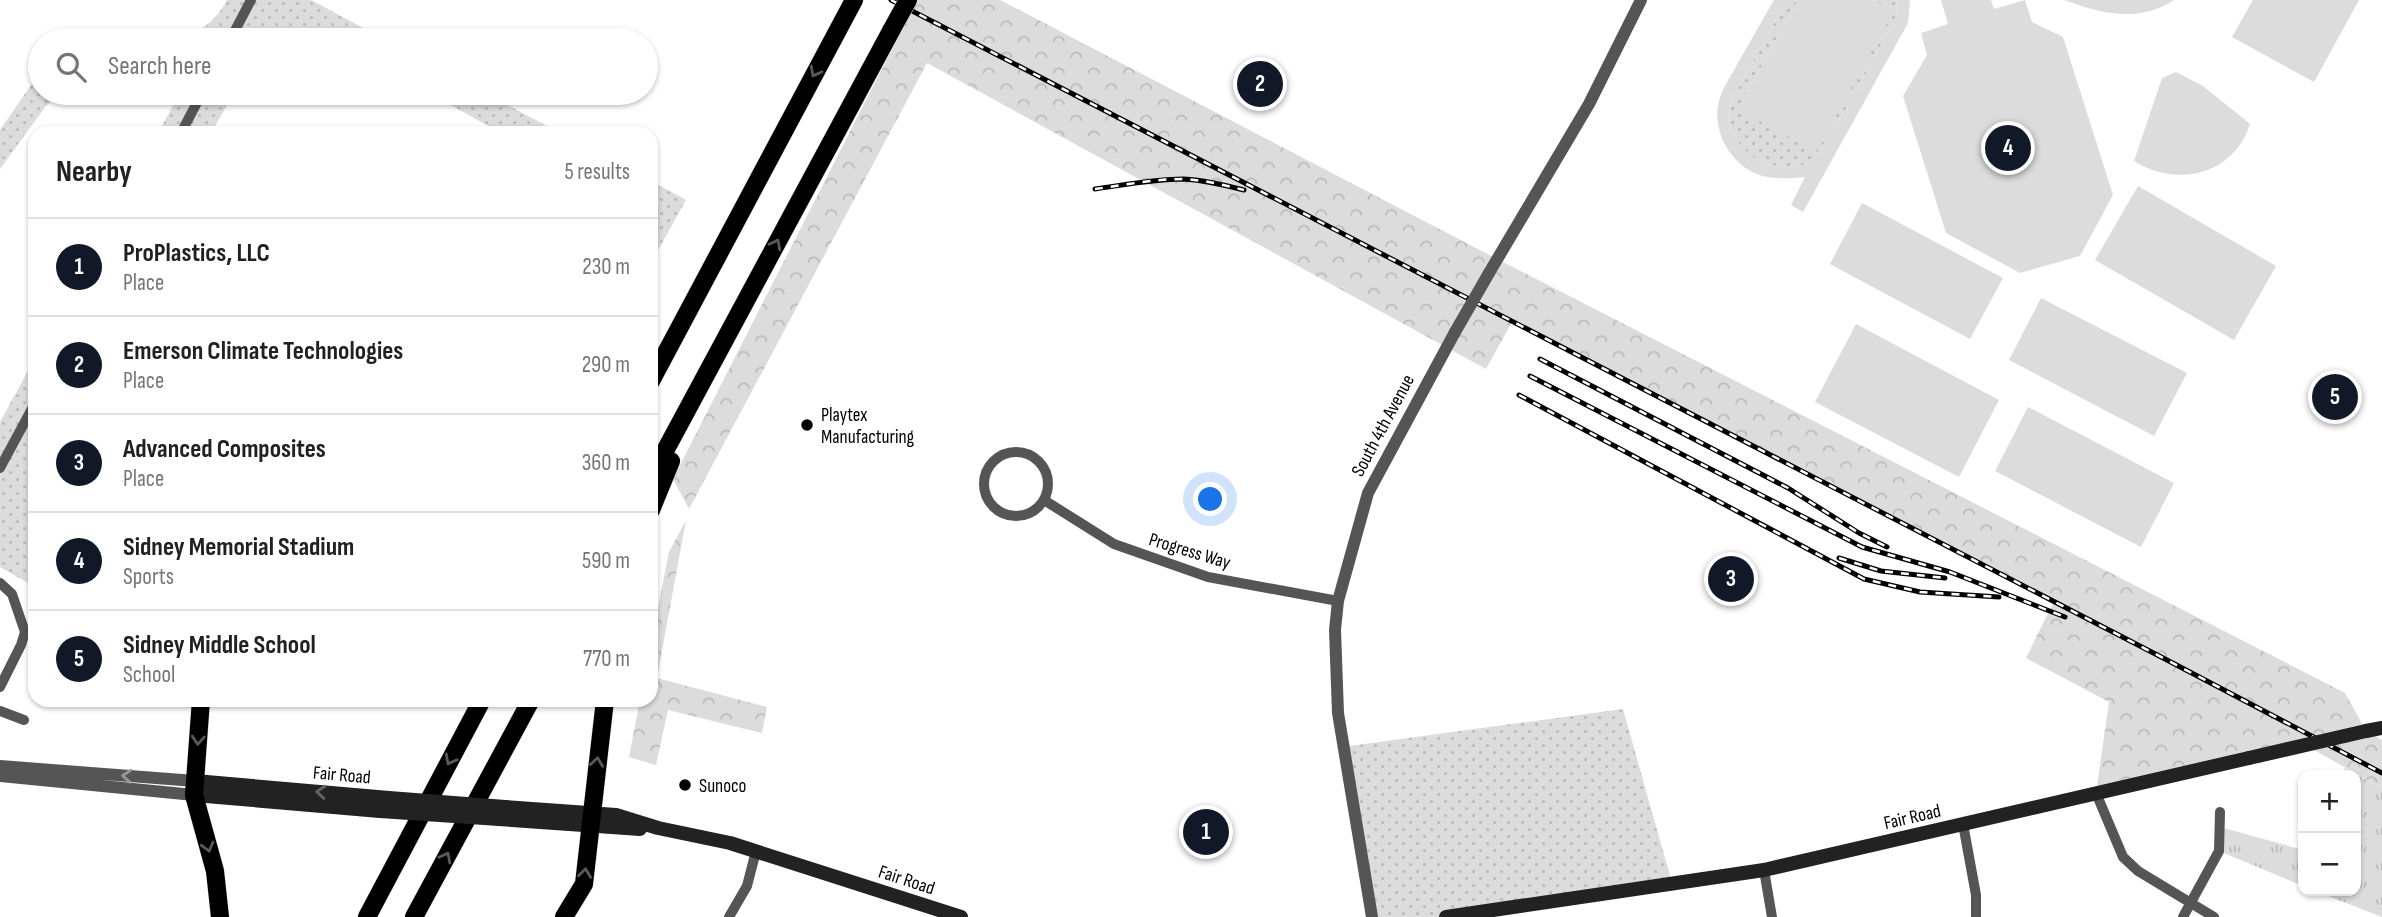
<!DOCTYPE html>
<meta charset="utf-8">
<style>
body{margin:0;font-family:"Sofia Sans Condensed",sans-serif;background:#f6f6f6;color:#202124}
.controls{position:absolute;right:21px;bottom:21px;display:grid;overflow:hidden;border-radius:14px;box-shadow:0 2px 5px #0004}
.controls button{width:63px;height:63px;display:grid;place-items:center;padding:0;border:0;border-bottom:2px solid #e0e0e0;background:#fff;color:#202124;font:35px sans-serif}
.you{position:absolute;left:1211px;top:500px;width:24px;height:24px;margin:-18px;border:5px solid #fff;border-radius:50%;background:#1a73e8;box-shadow:0 0 0 10px #1a73e833}
.badge{display:grid;place-items:center;width:46px;height:46px;border-radius:50%;background:#111827;color:#fff;font-size:23px;font-weight:700}
.pin{position:absolute;translate:-50% -50%;border:4px solid #fff;box-shadow:0 2px 7px #0006}
.list{margin:0;padding:0;list-style:none}
h2{display:flex;justify-content:space-between;align-items:center;height:91px;margin:0;padding:0 28px;font-size:30px}
h2 small{font-size:23px;font-weight:400;color:#757577}
.list li{display:grid;grid-template-columns:46px 1fr auto;gap:21px;align-items:center;box-sizing:border-box;height:98px;padding:0 28px;border-top:2px solid #e0e0e0}
.list b{display:block;font-size:26px;white-space:nowrap}
.list p{margin:0;font-size:23px;white-space:nowrap;color:#757577}
.list em{font-size:23px;font-style:normal;color:#757577}
.icon{flex:none;width:38px;height:38px;fill:none;stroke:currentColor;stroke-width:2;stroke-linecap:round;stroke-linejoin:round}
.map{position:relative;flex:none;width:2382px;height:917px;overflow:hidden}
.search{position:absolute;background:#fff;box-shadow:0 2px 5px #0004;left:28px;top:28px;width:630px;height:77px;display:flex;align-items:center;gap:18px;box-sizing:border-box;padding:0 24px;border-radius:38px;color:#757577;font-size:26px}
.panel{position:absolute;background:#fff;box-shadow:0 2px 5px #0004;left:28px;top:126px;width:630px;height:581px;border-radius:21px}
.map>svg:first-child{display:block}
.grass{fill:url(#grass-dots)}
.forest{fill:url(#forest-crowns)}
.park{fill:url(#park-tufts)}
.pitch{fill:#dcdcdc}
.lines{fill:none;stroke-linecap:round;stroke-linejoin:round}
.motorway-casing{stroke:#dbdbdb;stroke-width:19}
.minor{stroke:#555;stroke-width:10}
.tertiary{stroke:#555;stroke-width:12}
.secondary{stroke:#222;stroke-width:14}
.motorway{stroke:#000;stroke-width:18}
.rail-casing{stroke:#000;stroke-width:5}
.rail{stroke:#fff;stroke-width:2.5;stroke-dasharray:8;stroke-linecap:butt}
.motorway-bridge-casing{stroke:#dbdbdb;stroke-width:19;stroke-linecap:butt}
.tertiary-bridge{stroke:#555;stroke-width:12}
.secondary-bridge{stroke:#222;stroke-width:14}
.motorway-bridge{stroke:#000;stroke-width:18}
.oneway{stroke:#595959}
.oneway2{stroke:#999}
.oneway3{stroke:#646464}
.poi-dot{fill:#000;stroke:#fff;stroke-width:2.5}
.labels{text-anchor:middle;stroke-width:5;stroke-linejoin:round;paint-order:stroke}
.poi-label{font-size:19px;fill:#000;stroke:#fff;text-anchor:start}
.street-label{font-size:19px;fill:#000;stroke:#fff}
</style>
<div class="map">
<svg width="2382" height="917" viewBox="0 0 2382 917">
<defs>
<pattern id="grass-dots" width="8" height="8" patternUnits="userSpaceOnUse" patternTransform="scale(1.75)"><rect width="8" height="8" fill="#dcdcdc"/><path d="M2 2h.1M6 6h.1" fill="none" stroke="#bbb" stroke-width="1.8" stroke-linecap="round"/></pattern>
<pattern id="forest-crowns" width="20" height="18" patternUnits="userSpaceOnUse" patternTransform="scale(1.75)"><rect width="20" height="18" fill="#dcdcdc"/><path d="M2 6a3 3 0 1 1 6 0M12 15a3 3 0 1 1 6 0" fill="none" stroke="#bbb"/></pattern>
<pattern id="park-tufts" width="24" height="20" patternUnits="userSpaceOnUse" patternTransform="scale(1.75)"><rect width="24" height="20" fill="#dcdcdc"/><path d="M3 7l-1-3M5 7V3M7 7l1-3M15 17l-1-3M17 17v-4M19 17l1-3" fill="none" stroke="#bbb"/></pattern>
</defs>
<rect width="100%" height="100%" fill="#fff"/>
<path class="grass" d="M227,0H311L386,40H168C196,34 213,26 227,0Z
M1787,0H1798L1738,109L1893,12L1873,0H1898L1896,17C1880,46 1829,149 1807,163C1795,170 1772,167 1760,161C1742,152 1726,130 1730,109C1732,96 1742,82 1748,70C1761,47 1774,23 1787,0Z
M40,72V93H62L46,106L0,169V130Z
M180,93H234L211,133H158Z
M429,93H485L560,133H501Z
M651,181L686,200L652,261L651,260Z
M35,358V587L0,567V422Z
M1623,709L1672,883L1446,917H1372L1342,747Z"/>
<path class="forest" d="M917,0H1000L1497,259L2345,693L2366,731L2382,740V788L2305,745L2096,793L2109,702L2026,658L2054,601L1512,322L1486,369L927,63L689,509L673,479Z
M686,520L657,678L767,707L762,733L668,710L656,765L629,757L640,700H651V642L669,552Z"/>
<path class="park" d="M2345,768L2382,788V917L2315,891H2356V775H2342Z
M2220,827L2303,850V886L2219,851Z"/>
<path class="pitch" d="M1774,0H1787C1774,23 1761,47 1748,70C1742,82 1732,96 1730,109C1726,130 1742,152 1760,161C1772,167 1795,170 1807,163C1829,149 1880,46 1896,17L1898,0H1910L1908,23L1803,212L1791,205L1805,177C1776,180 1752,180 1732,155C1721,142 1715,122 1718,105C1721,89 1732,75 1739,61C1751,41 1762,20 1774,0Z
M1798,0H1873L1894,11L1816,152L1738,109Z
M1941,0H1991L1994,9L2025,0L2032,22L2063,37L2113,195L2080,256L2020,273L1946,233L1903,96L1927,55L1921,33L1948,24Z
M2064,0H2174C2139,23 2102,14 2064,0Z
M2253,0H2359L2314,82L2232,37Z
M2176,72L2203,86L2250,124C2234,175 2177,188 2134,161L2162,78Z
M2138,186L2276,266L2234,340L2095,260Z
M1862,203L2003,278L1970,339L1830,264Z
M2041,298L2187,373L2154,436L2009,360Z
M1856,324L1999,400L1959,477L1815,402Z
M2028,407L2174,483L2141,547L1995,471Z"/>
<g class="lines">
<defs>
<path id="motorway" d="M651,381L854,0
M651,477L892,29
M651,510L671,461
M201,700L194,795L215,871L220,917
M367,917L482,700
M414,917L531,700
M564,917L584,884L605,700"/>
</defs>
<use href="#motorway" class="motorway-casing"/>
<path class="minor" d="M230,40L251,0
M181,133L202,93
M984 484a32 32 0 1 1 64 0a32 32 0 1 1-64 0Z
M0,468L35,403
M1044,500L1114,544L1208,577L1338,601
M0,583L12,594L25,632L21,645L0,687
M0,711L24,720
M2096,793L2123,857L2138,871L2214,917
M1963,824L1976,895V917
M1764,870L1772,917
M729,917L747,886L756,851
M2183,917L2219,851L2220,812"/>
<path class="tertiary" d="M1489,273L1589,104L1641,0
M0,766L195,781
M0,776L194,795
M1372,917L1338,713L1335,630L1338,601L1368,493L1455,332"/>
<path class="secondary" d="M2366,731L2382,728
M195,781L389,798
M194,795L380,811
M505,807L616,815L658,828L730,843L961,917
M499,819L640,829
M1446,917L1764,870L2249,758"/>
<use href="#motorway" class="motorway"/>
<defs>
<path id="rail" d="M891,0L2167,660L2382,773
M1095,189C1124,185 1154,179 1183,179C1204,180 1224,185 1244,190
M1540,359L1788,488L1859,533L1887,547
M1530,376L1862,547L1950,572L2065,617
M1519,395L1864,579L1920,592L1999,597
M1839,558L1881,571L1945,578"/>
</defs>
<use href="#rail" class="rail-casing"/>
<use href="#rail" class="rail"/>
<defs>
<path id="motorway-bridge" d="M892,29L908,0"/>
</defs>
<use href="#motorway-bridge" class="motorway-bridge-casing"/>
<path class="tertiary-bridge" d="M1455,332L1489,273"/>
<path class="secondary-bridge" d="M2249,758L2366,731
M389,798L505,807
M380,811L499,819"/>
<use href="#motorway-bridge" class="motorway-bridge"/>
</g>
<defs><path id="oneway-chevron" d="M-2-3.5L2.5 0L-2 3.5" fill="none" stroke-width="1.6" stroke-linecap="round" stroke-linejoin="round" transform="scale(1.75)"/></defs>
<g class="oneway">
<use href="#oneway-chevron" transform="translate(815 72) rotate(118)"/>
<use href="#oneway-chevron" transform="translate(776 244) rotate(-62)"/>
<use href="#oneway-chevron" transform="translate(198 740) rotate(94)"/>
<use href="#oneway-chevron" transform="translate(450 760) rotate(118)"/>
<use href="#oneway-chevron" transform="translate(597 762) rotate(-82)"/>
<use href="#oneway-chevron" transform="translate(208 847) rotate(75)"/>
<use href="#oneway-chevron" transform="translate(446 857) rotate(-62)"/>
<use href="#oneway-chevron" transform="translate(585 873) rotate(-83)"/>
</g>
<use class="oneway2" href="#oneway-chevron" transform="translate(127 776) rotate(-176)"/>
<use class="oneway3" href="#oneway-chevron" transform="translate(321 792) rotate(-175)"/>
<g class="poi-dot">
<circle cx="807" cy="425" r="7"/>
<circle cx="685" cy="785" r="7"/>
</g>
<g class="labels">
<g class="poi-label">
<text x="821" y="421">Playtex<tspan x="821" dy="22">Manufacturing</tspan></text>
<text x="699" y="792">Sunoco</text>
</g>
<g class="street-label">
<text transform="translate(1382 425) rotate(-62)" y="7">South 4th Avenue</text>
<text transform="translate(1190 550) rotate(17)" y="7">Progress Way</text>
<text transform="translate(342 774) rotate(5)" y="7">Fair Road</text>
<text transform="translate(1912 816) rotate(-13)" y="7">Fair Road</text>
<text transform="translate(907 879) rotate(18)" y="7">Fair Road</text>
</g>
</g>
</svg>
<div class="controls">
<button>+</button>
<button>−</button>
</div>
<div class="you"></div>
<div class="pin badge" style="left:1206px;top:832px">1</div>
<div class="pin badge" style="left:1260px;top:84px">2</div>
<div class="pin badge" style="left:1731px;top:579px">3</div>
<div class="pin badge" style="left:2008px;top:148px">4</div>
<div class="pin badge" style="left:2335px;top:397px">5</div>
<div class="search"><svg class="icon" aria-label="search" viewBox="0 0 24 24"><circle cx="10" cy="10" r="6"/><path d="M15 15l6 6"/></svg>Search here</div>
<section class="panel">
<h2>Nearby<small>5 results</small></h2>
<ul class="list">
<li><span class="badge">1</span><div><b>ProPlastics, LLC</b><p>Place</p></div><em>230 m</em></li>
<li><span class="badge">2</span><div><b>Emerson Climate Technologies</b><p>Place</p></div><em>290 m</em></li>
<li><span class="badge">3</span><div><b>Advanced Composites</b><p>Place</p></div><em>360 m</em></li>
<li><span class="badge">4</span><div><b>Sidney Memorial Stadium</b><p>Sports</p></div><em>590 m</em></li>
<li><span class="badge">5</span><div><b>Sidney Middle School</b><p>School</p></div><em>770 m</em></li>
</ul>
</section>
</div>
